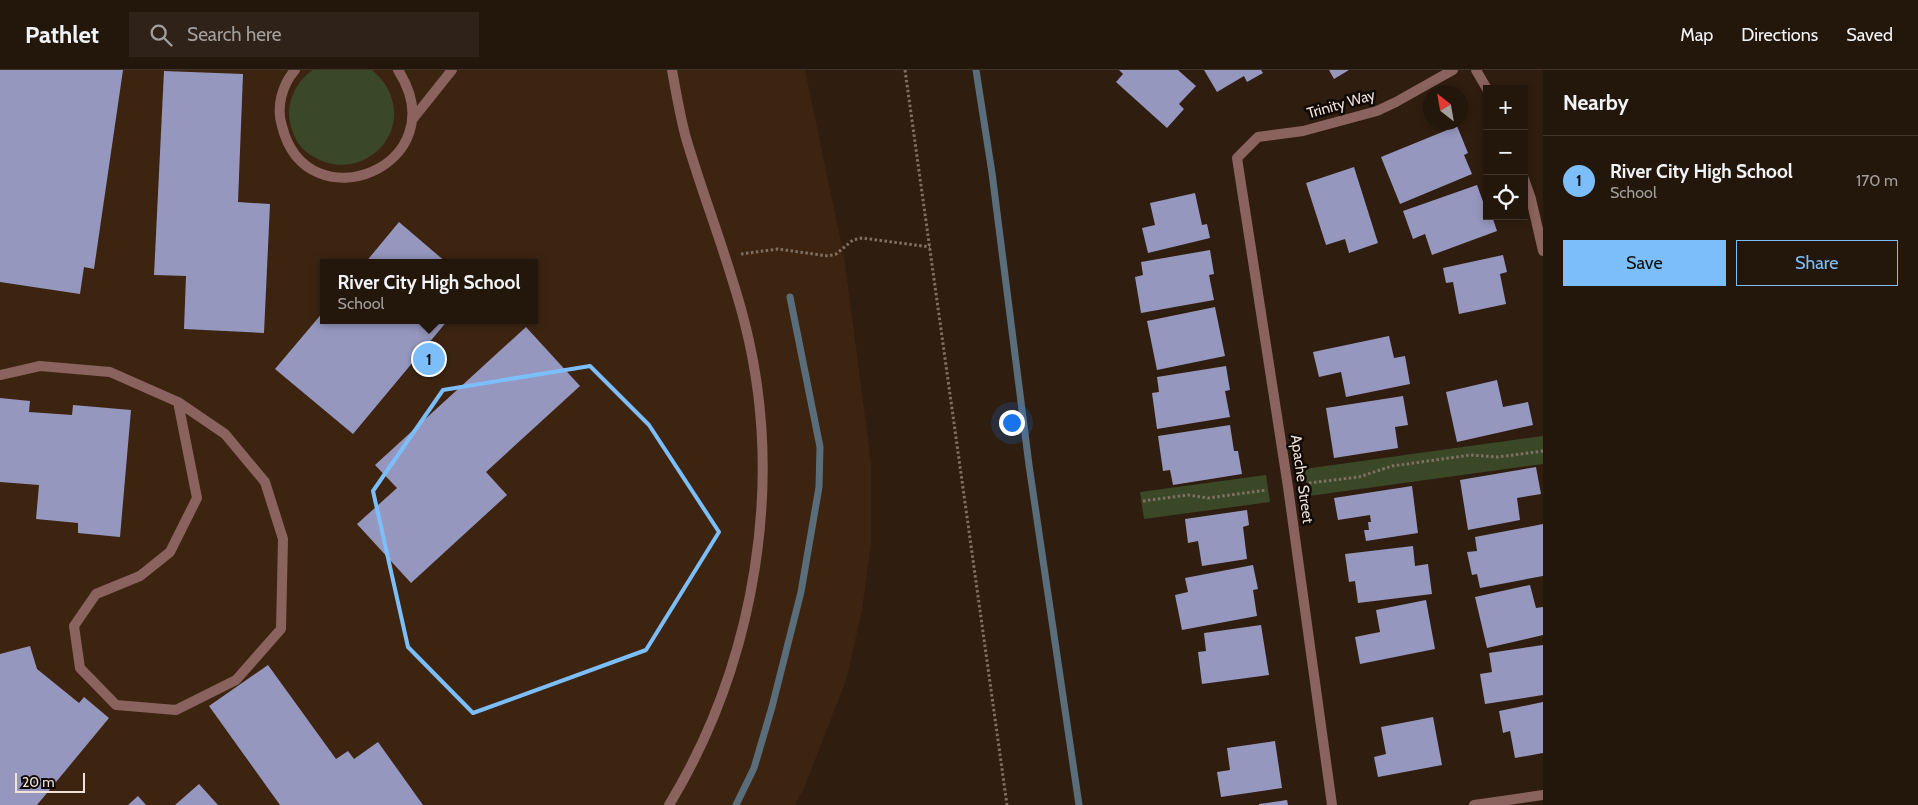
<!DOCTYPE html>
<meta charset="utf-8">
<style>
body{margin:0;font-family:Cabin,sans-serif;background:#2f2319;color:#f1f3f6}
.controls{position:absolute;right:15px;top:15px;display:grid;overflow:hidden;border-radius:0px;box-shadow:0 2px 8px #0003}
.controls button{width:45px;height:45px;display:grid;place-items:center;padding:0;border:0;border-bottom:1px solid #40352c;background:#23160b;color:#f1f3f6;font:25px sans-serif}
.compass{position:absolute;left:1423px;top:15px;width:45px;height:45px;border-radius:50%;background:#23160b;box-shadow:0 2px 8px #0003;rotate:329deg}
.scale{position:absolute;left:15px;bottom:12px;width:70px;box-sizing:border-box;padding-left:5px;border:2px solid #efe2d9;border-top:0;font-size:14px;line-height:18px;white-space:nowrap;color:#efe2d9;-webkit-text-stroke:4px #110905;paint-order:stroke}
.you{position:absolute;left:1011px;top:352px;width:18px;height:18px;margin:-12px;border:4px solid #fff;border-radius:50%;background:#1a73e8;box-shadow:0 0 0 8px #1a73e833}
.badge{display:grid;place-items:center;width:32px;height:32px;border-radius:50%;background:#7cbef9;color:#111;font-size:16px;font-weight:700}
.pin{position:absolute;translate:-50% -50%;border:2px solid #fff;box-shadow:0 1px 5px #0006}
.popup{position:absolute;left:320px;top:189px;width:218px;height:65px;box-sizing:border-box;display:grid;place-content:center;border-radius:0px;background:#23160b;filter:drop-shadow(0 1px 4px #0005);font-size:16px;white-space:nowrap;color:#a39f9d}
.popup b{font-size:19px;color:#f1f3f6}
.popup::after{content:'';position:absolute;left:50%;top:100%;margin-left:-10px;border:10px solid transparent;border-top-color:#23160b}
.list{margin:0;padding:0;list-style:none}
h2{display:flex;justify-content:space-between;align-items:center;height:65px;margin:0;padding:0 20px;font-size:21px}
h2 small{font-size:16px;font-weight:400;color:#a39f9d}
.list li{display:grid;grid-template-columns:32px 1fr auto;gap:15px;align-items:center;box-sizing:border-box;height:90px;padding:0 20px;border-top:1px solid #40352c}
.list b{display:block;font-size:19px;white-space:nowrap}
.list p{margin:0;font-size:16px;white-space:nowrap;color:#a39f9d}
.list em{font-size:16px;font-style:normal;color:#a39f9d}
.actions{display:flex;gap:10px;padding:15px 20px}
.actions a{flex:1;padding:11px 0;border:1px solid #7cbef9;border-radius:0px;text-align:center;font-size:18px;color:#7cbef9}
.actions .main{background:#7cbef9;color:#111}
.icon{flex:none;width:28px;height:28px;fill:none;stroke:currentColor;stroke-width:2;stroke-linecap:round;stroke-linejoin:round}
.map{position:relative;flex:none;width:1543px;height:735px;overflow:hidden}
header{display:flex;align-items:center;gap:30px;box-sizing:border-box;height:70px;padding:0 25px;background:#23160b;border-bottom:1px solid #40352c}
header strong{font-size:24px}
nav{display:flex;gap:28px;margin-inline-start:auto;font-size:18px}
.search{width:350px;height:45px;background:#2f2319;display:flex;align-items:center;gap:12px;box-sizing:border-box;padding:0 18px;border-radius:0px;color:#a39f9d;font-size:19px}
main{display:flex}
aside{flex:1;background:#23160b}
.map>svg:first-child{display:block}
.built{fill:#3c2411;fill-rule:evenodd}
.green{fill:#3a4828}
.lines{fill:none;stroke-linecap:round;stroke-linejoin:round}
.stream{stroke:#596d7b;stroke-width:7}
.building{fill:#9697bf}
.path{stroke:#807064;stroke-width:3;stroke-dasharray:2.5 2.5;stroke-linecap:butt}
.service{stroke:#8a625e;stroke-width:10}
.minor{stroke:#8a625e;stroke-width:10}
.marked{fill:none;stroke:#7cbef9;stroke-width:4;stroke-linejoin:round}
.labels{text-anchor:middle;stroke-width:5;stroke-linejoin:round;paint-order:stroke}
.street-label{font-size:15px;fill:#efe2d9;stroke:#110905}
</style>
<header>
<strong>Pathlet</strong>
<div class="search"><svg class="icon" aria-label="search" viewBox="0 0 24 24"><circle cx="10" cy="10" r="6"/><path d="M15 15l6 6"/></svg>Search here</div>
<nav><a>Map</a><a>Directions</a><a>Saved</a></nav>
</header>
<main>
<div class="map">
<svg width="1543" height="735" viewBox="0 0 1543 735">
<rect width="100%" height="100%" fill="#2f1d0f"/>
<path class="built" d="M0,0H805L844,187L871,392V473L862,540L846,611L804,718L795,735H0ZM324,193H534V250H324Z"/>
<path class="green" d="M313,0H372C376,4 382,9 385,14C417,65 358,118 309,84C297,76 290,60 289,45C289,26 298,10 313,0Z
M1543,366V394L1309,426L1304,399Z
M1266,405L1270,432L1144,449L1140,422Z"/>
<g class="lines">
<path class="stream" d="M976,0L992,103L1029,395L1079,735
M736,735L754,698L772,637L801,522L819,417L820,377L790,227"/>
</g>
<path class="building" d="M0,0H123L94,199L84,197L80,224L0,212Z
M1119,0H1178L1196,16L1179,34L1184,39L1167,58L1116,12L1123,4Z
M1204,0H1261L1263,3L1247,12L1244,6L1217,22Z
M1329,0H1349L1334,9Z
M164,1L243,4L238,132L270,134L264,263L184,259L186,206L154,205Z
M1457,56L1468,83L1464,85L1472,104L1400,134L1381,87Z
M1354,97L1378,173L1349,183L1345,169L1326,175L1306,113Z
M1477,115L1485,137L1487,136V146H1492L1497,161L1432,185L1425,164L1413,169L1403,141Z
M1195,123L1202,155L1207,154L1210,168L1148,183L1142,158L1155,155L1150,133Z
M399,152L447,193H365Z
M1210,180L1214,204L1209,205L1214,230L1141,243L1135,207L1143,205L1141,192Z
M1503,185L1507,202L1500,204L1506,234L1459,244L1453,212L1446,213L1443,198Z
M1215,237L1225,286L1157,300L1147,251Z
M324,241V250H448L353,364L275,299Z
M526,257L580,316L486,402L507,425L411,513L357,454L397,418L375,395Z
M1389,266L1394,288L1405,286L1410,314L1346,327L1341,302L1319,307L1313,282Z
M1226,296L1230,320L1225,321L1230,347L1157,359L1152,323L1159,322L1157,307Z
M1497,310L1503,337L1528,332L1533,355L1457,372L1446,322Z
M1403,326L1408,355L1395,357L1398,378L1334,388L1326,338Z
M0,328L30,331L29,342L72,345L73,335L131,340L120,467L78,463V453L36,449L39,415L0,412Z
M1230,355L1234,381H1238L1242,404L1173,415L1170,400L1163,401L1158,366Z
M1536,397L1541,424L1517,428L1520,450L1468,460L1460,410Z
M1412,416L1418,463L1366,471L1364,460H1369L1368,452H1371L1370,445L1338,450L1334,428Z
M1247,440L1249,455L1243,457L1247,489L1202,496L1198,471L1188,473L1185,449Z
M1543,454V506L1480,518L1477,504L1472,505L1467,482L1477,481L1475,467Z
M1413,476L1415,496L1428,494L1432,524L1358,533L1355,511L1349,512L1345,484Z
M1253,495L1258,519L1253,520L1257,546L1182,560L1175,525L1188,522L1185,508Z
M1530,515L1536,538L1543,537V565L1487,578L1475,527Z
M1426,530L1435,579L1360,594L1355,567L1380,562L1376,540Z
M1261,555L1269,605L1202,614L1198,582L1206,581L1204,563Z
M1543,575V625L1485,634L1480,604L1492,602L1489,583Z
M30,576L37,599L79,633L84,627L109,648L37,735H0V584Z
M268,595L336,689L348,681L354,689L378,672L423,735H280L209,636Z
M1543,632V683L1515,688L1510,661L1503,663L1499,641Z
M1433,647L1442,695L1378,707L1374,687L1386,684L1381,657Z
M1275,671L1282,718L1221,727L1217,702L1230,700L1227,678Z
M199,714L218,735H175Z
M138,726L146,735H128Z
M1287,730L1288,735H1259V734Z"/>
<g class="lines">
<path class="path" d="M905,0L1007,735
M741,184L778,179L828,186L836,184L853,170L862,168L930,177
M1309,413L1359,407L1392,396L1407,394L1470,385L1498,387L1543,381
M1143,431L1188,425L1208,428L1267,420"/>
<path class="service" d="M295,0C282,15 276,37 282,56C307,157 459,95 398,0
M412,50L452,0
M0,305L40,296L110,302L178,332L225,364L265,412L283,469L281,559L236,610L176,640L116,635L80,598L74,556L96,524L140,506L170,482L197,428L178,332
M669,735C755,593 786,412 744,250C728,188 704,129 686,68C680,46 676,22 672,0"/>
<path class="minor" d="M1476,0L1487,19
M1524,109L1531,129L1543,181
M1332,735L1288,417L1237,88L1258,67L1303,61L1377,41L1396,32L1453,0
M1474,735L1543,725"/>
</g>
<path class="marked" d="M590,296L649,355L719,462L646,580L473,643L408,577L373,421L443,320Z"/>
<g class="labels">
<g class="street-label">
<text transform="translate(1341 34) rotate(-16)" y="5">Trinity Way</text>
<text transform="translate(1302 409) rotate(82)" y="5">Apache Street</text>
</g>
</g>
</svg>
<div class="controls">
<button>+</button>
<button>−</button>
<button><svg class="icon" aria-label="locate" viewBox="0 0 24 24"><circle cx="12" cy="12" r="6"/><path d="M12 2v4M12 18v4M2 12h4M18 12h4"/></svg></button>
</div>
<svg class="compass" viewBox="-18 -18 36 36"><path d="M0-13l5 13h-10z" fill="#e53935"/><path d="M0 13l5-13h-10z" fill="#a39f9d"/></svg>
<div class="scale">20 m</div>
<div class="you"></div>
<div class="pin badge" style="left:429px;top:289px">1</div>
<div class="popup"><b>River City High School</b>School</div>
</div>
<aside>
<h2>Nearby<small></small></h2>
<ul class="list">
<li><span class="badge">1</span><div><b>River City High School</b><p>School</p></div><em>170 m</em></li>
</ul>
<div class="actions"><a class="main">Save</a><a>Share</a></div>
</aside>
</main>
